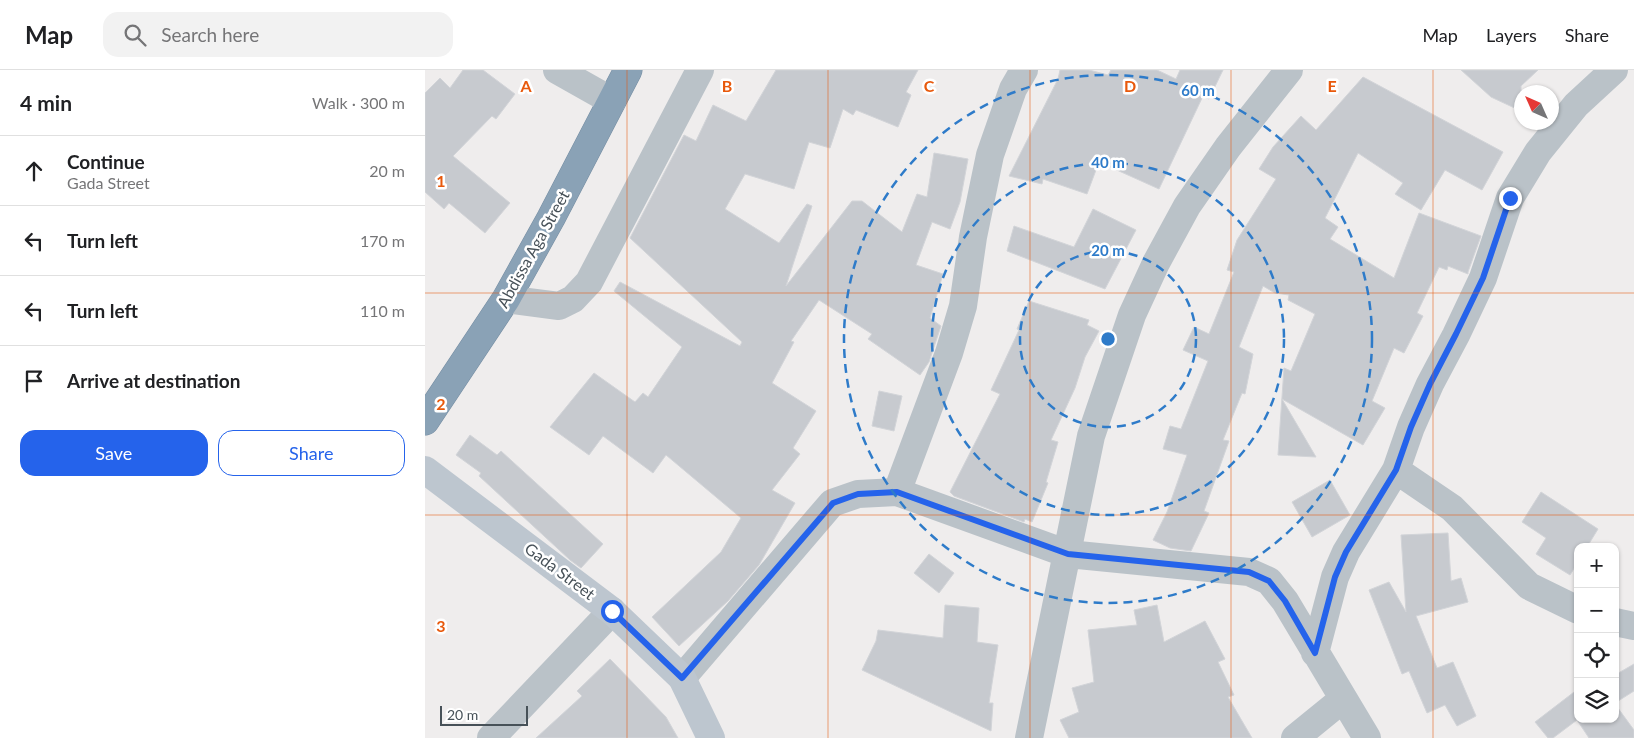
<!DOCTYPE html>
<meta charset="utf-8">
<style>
body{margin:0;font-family:Lato,sans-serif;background:#f2f2f2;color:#202124}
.controls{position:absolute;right:15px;bottom:15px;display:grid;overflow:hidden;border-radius:10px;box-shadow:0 1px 4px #0004}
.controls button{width:45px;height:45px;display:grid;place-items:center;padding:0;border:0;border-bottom:1px solid #e0e0e0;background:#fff;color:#202124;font:25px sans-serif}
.compass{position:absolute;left:1089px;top:15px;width:45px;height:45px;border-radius:50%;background:#fff;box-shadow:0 1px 4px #0004;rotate:315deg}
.scale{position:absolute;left:15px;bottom:12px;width:88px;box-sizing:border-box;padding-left:5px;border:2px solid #475158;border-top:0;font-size:14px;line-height:18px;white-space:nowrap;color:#475158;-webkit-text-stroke:4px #fff;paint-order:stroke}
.stop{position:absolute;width:15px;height:15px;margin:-11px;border:4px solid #2563eb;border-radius:50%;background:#fff}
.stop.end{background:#2563eb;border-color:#fff;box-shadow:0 1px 5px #0008}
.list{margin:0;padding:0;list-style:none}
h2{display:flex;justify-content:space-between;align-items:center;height:65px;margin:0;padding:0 20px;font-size:21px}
h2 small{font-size:16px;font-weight:400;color:#757577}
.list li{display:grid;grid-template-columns:32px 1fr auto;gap:15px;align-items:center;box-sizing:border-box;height:70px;padding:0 20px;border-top:1px solid #e0e0e0}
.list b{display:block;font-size:19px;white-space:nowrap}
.list p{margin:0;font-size:16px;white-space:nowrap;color:#757577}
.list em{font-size:16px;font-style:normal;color:#757577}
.actions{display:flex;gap:10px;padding:15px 20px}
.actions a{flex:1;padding:11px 0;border:1px solid #2563eb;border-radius:15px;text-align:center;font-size:18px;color:#2563eb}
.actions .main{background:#2563eb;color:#fff}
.icon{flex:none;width:28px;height:28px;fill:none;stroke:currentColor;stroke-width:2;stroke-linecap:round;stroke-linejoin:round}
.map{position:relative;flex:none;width:1209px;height:668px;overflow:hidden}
header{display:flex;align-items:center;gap:30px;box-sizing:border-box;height:70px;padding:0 25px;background:#fff;border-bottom:1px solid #e0e0e0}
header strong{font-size:24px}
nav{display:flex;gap:28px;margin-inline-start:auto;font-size:18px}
.search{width:350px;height:45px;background:#f2f2f2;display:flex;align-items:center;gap:12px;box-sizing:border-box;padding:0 18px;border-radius:15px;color:#757577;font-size:19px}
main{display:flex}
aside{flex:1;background:#fff}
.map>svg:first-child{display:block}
.building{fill:#c7cacf;stroke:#d2d4d8}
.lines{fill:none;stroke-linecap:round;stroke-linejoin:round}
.highway-casing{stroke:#758da2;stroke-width:29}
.street{stroke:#bac2c8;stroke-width:28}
.secondary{stroke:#bdc6cf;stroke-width:28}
.highway{stroke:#8aa2b6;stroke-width:28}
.route{stroke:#2563eb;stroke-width:6}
.grid{fill:none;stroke:#e8590c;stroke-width:1;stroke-opacity:0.55}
.ring{fill:none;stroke:#2e7bc9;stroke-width:2.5;stroke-dasharray:9 6}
.labels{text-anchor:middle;stroke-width:5;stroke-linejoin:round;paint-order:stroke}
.street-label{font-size:16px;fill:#475158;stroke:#fff}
.grid-label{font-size:16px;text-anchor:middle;font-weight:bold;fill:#e8590c;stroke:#fff;stroke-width:5;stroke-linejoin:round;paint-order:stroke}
.centre{fill:#2e7bc9;stroke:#fff;stroke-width:2.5}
.ring-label{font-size:15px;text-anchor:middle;font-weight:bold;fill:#2e7bc9;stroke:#fff;stroke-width:5;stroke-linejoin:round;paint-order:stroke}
</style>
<header>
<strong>Map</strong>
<div class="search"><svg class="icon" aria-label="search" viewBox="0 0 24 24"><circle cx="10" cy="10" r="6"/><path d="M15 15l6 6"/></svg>Search here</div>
<nav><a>Map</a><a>Layers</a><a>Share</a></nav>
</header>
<main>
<aside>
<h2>4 min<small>Walk · 300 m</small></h2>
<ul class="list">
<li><svg class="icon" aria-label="ahead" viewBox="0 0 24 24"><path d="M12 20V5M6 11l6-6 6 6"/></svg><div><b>Continue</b><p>Gada Street</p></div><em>20 m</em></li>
<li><svg class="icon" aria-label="left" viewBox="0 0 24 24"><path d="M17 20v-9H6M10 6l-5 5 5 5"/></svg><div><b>Turn left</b></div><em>170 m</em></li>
<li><svg class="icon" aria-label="left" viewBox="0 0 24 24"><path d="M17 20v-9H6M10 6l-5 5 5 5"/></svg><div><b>Turn left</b></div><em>110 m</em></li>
<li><svg class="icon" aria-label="arrive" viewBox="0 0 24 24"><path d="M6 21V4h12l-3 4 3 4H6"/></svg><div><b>Arrive at destination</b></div></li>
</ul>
<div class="actions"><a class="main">Save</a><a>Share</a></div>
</aside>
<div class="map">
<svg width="1209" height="668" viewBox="0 0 1209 668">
<rect width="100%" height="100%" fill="#efeded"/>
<path class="building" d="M38,0H58L90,24L71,49L67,46L28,86L85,133L60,163L24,133L19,139L0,122V23L15,8L25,18Z
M351,0H493L481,22L486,25L473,57L431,40L428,45L418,39L405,78L384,72L369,119L320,104L300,139L354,173L382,134L387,136L361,216L427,131H437L477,162L492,124L502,127L509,83L543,89L535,132L525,159L507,152L491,195L518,204L505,248L516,256L504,292L495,305L443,269L447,264L394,230L366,271L369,272L347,313L391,341L368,378L375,384L347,420L370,433L334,495L303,531L254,576L227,547L296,482L316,448L241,385L228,403L178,366L164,385L125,357L169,303L210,332L218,323L223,327L257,277L189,221L195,212L315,276L317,272L205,168L259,65L271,71L288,35L321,51Z
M635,0H664L683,5L686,0H732L751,9L755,0H798L784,29L778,26L734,119L674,92L662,124L618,109L617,114L584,106L633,9Z
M1036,0H1113L1096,16V41L1066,27Z
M938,7L1078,82L1057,120L1020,100L996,140L970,124L978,113L933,83L900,148L913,157L905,169L969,208L994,143L1056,166L1043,202V204L1023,196L1022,200L1014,197L992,243L998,246L979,283L969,278L947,331L960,338L938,375L857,329L891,387L853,385L859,298L866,301L890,244L863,230L864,225L850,223L838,216L814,277L828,284L820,324L817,323L798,370L804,371L779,441L784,443L766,481L745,478L728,470L742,442L762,385L738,379L745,356L756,359L783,291L758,280L769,257L784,264L809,202L802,200L812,170L851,109L834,99L848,77L876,46L891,60Z
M668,139L711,160L680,219L582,181L589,156L649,177Z
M604,231L664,250L662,255L674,261L660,287L650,318L626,370L633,372L621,412L623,413L607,452L600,449L599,452L529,426L525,422L575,324L566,320L594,260L592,259Z
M454,321L477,326L469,361L447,356Z
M45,365L72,385L76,381L178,474L156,498L145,490L54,406L56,403L31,385Z
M905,410L925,445L887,467L867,432Z
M1116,422L1173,459L1162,477H1153V492L1145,505L1111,484L1121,468L1097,452Z
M1023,463L1026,511L1036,508L1043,532L991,546L1012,598L1028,592L1051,646L1032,656L1020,635L1002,643L984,601L977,604L944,520L964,512L981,542L976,465Z
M504,484L529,503L514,523L489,503Z
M520,535L554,538L552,572L573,575L564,633H568L566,661L437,600L451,571L453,560L518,568Z
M732,535L739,572L780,551L800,589L793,592L809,625L803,627L827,668H644L635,650L654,642L647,618L669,612L663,560L712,555L709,540Z
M185,589L241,647L253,668H111L157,626L152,621Z
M1209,594V621L1190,633V605Z
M1153,619V649H1190V634L1209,660V668H1164L1152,650L1128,668H1123L1110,652Z"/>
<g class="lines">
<defs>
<path id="highway" d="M0,351L81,229L126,148L203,0"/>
</defs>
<use href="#highway" class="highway-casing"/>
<path class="street" d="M132,0L187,31
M81,229L134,236L148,229L164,212L275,0
M971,400L1027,438L1104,516L1153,540
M472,422L524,283L538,236L548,167L565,85L588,19L599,0
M1190,552L1209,556
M890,583L910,507L921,482L971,400L986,357L1005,314L1031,265L1058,208L1085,128L1113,82L1151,35L1189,0
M257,608L407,433L433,424L472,422L643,484L824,502L844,511L860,531L942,668
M66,668L187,541
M604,668L666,366L707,245L731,193L762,136L803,77L864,0
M870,668L918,629"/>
<path class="secondary" d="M0,400L187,541L257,608L286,668"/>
<use href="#highway" class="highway"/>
</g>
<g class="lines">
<path class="route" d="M187,541L257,608L408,433L433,424L472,422L643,484L824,502L844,511L860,531L890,583L910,507L921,482L971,400L986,357L1005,314L1031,264L1058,208L1085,128"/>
</g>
<path class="grid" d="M202,0V668M403,0V668M605,0V668M806,0V668M1008,0V668M0,223H1209M0,445H1209"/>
<g class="ring">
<circle cx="683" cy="269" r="88"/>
<circle cx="683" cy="269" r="176"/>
<circle cx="683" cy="269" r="264"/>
</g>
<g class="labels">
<g class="street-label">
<text transform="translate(108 179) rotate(-61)" y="6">Abdissa Aga Street</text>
<text transform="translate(135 501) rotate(37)" y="6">Gada Street</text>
</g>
</g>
<g class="grid-label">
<text x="101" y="22">A</text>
<text x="302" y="22">B</text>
<text x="504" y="22">C</text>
<text x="705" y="22">D</text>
<text x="907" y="22">E</text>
<text x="16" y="117">1</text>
<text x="16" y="340">2</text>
<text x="16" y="562">3</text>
</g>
<circle cx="683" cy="269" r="8" class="centre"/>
<g class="ring-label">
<text x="773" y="26">60 m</text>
<text x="683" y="98">40 m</text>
<text x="683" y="186">20 m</text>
</g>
</svg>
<div class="controls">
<button>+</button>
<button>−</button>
<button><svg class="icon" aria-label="locate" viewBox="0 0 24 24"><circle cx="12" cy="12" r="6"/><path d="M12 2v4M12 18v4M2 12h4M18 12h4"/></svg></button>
<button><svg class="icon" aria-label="layers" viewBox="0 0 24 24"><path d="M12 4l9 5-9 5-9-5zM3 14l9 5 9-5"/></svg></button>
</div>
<svg class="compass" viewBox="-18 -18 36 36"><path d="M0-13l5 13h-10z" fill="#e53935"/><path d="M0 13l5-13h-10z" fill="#757577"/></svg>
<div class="scale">20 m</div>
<div class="stop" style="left:187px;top:541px"></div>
<div class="stop end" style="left:1085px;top:128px"></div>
</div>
</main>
